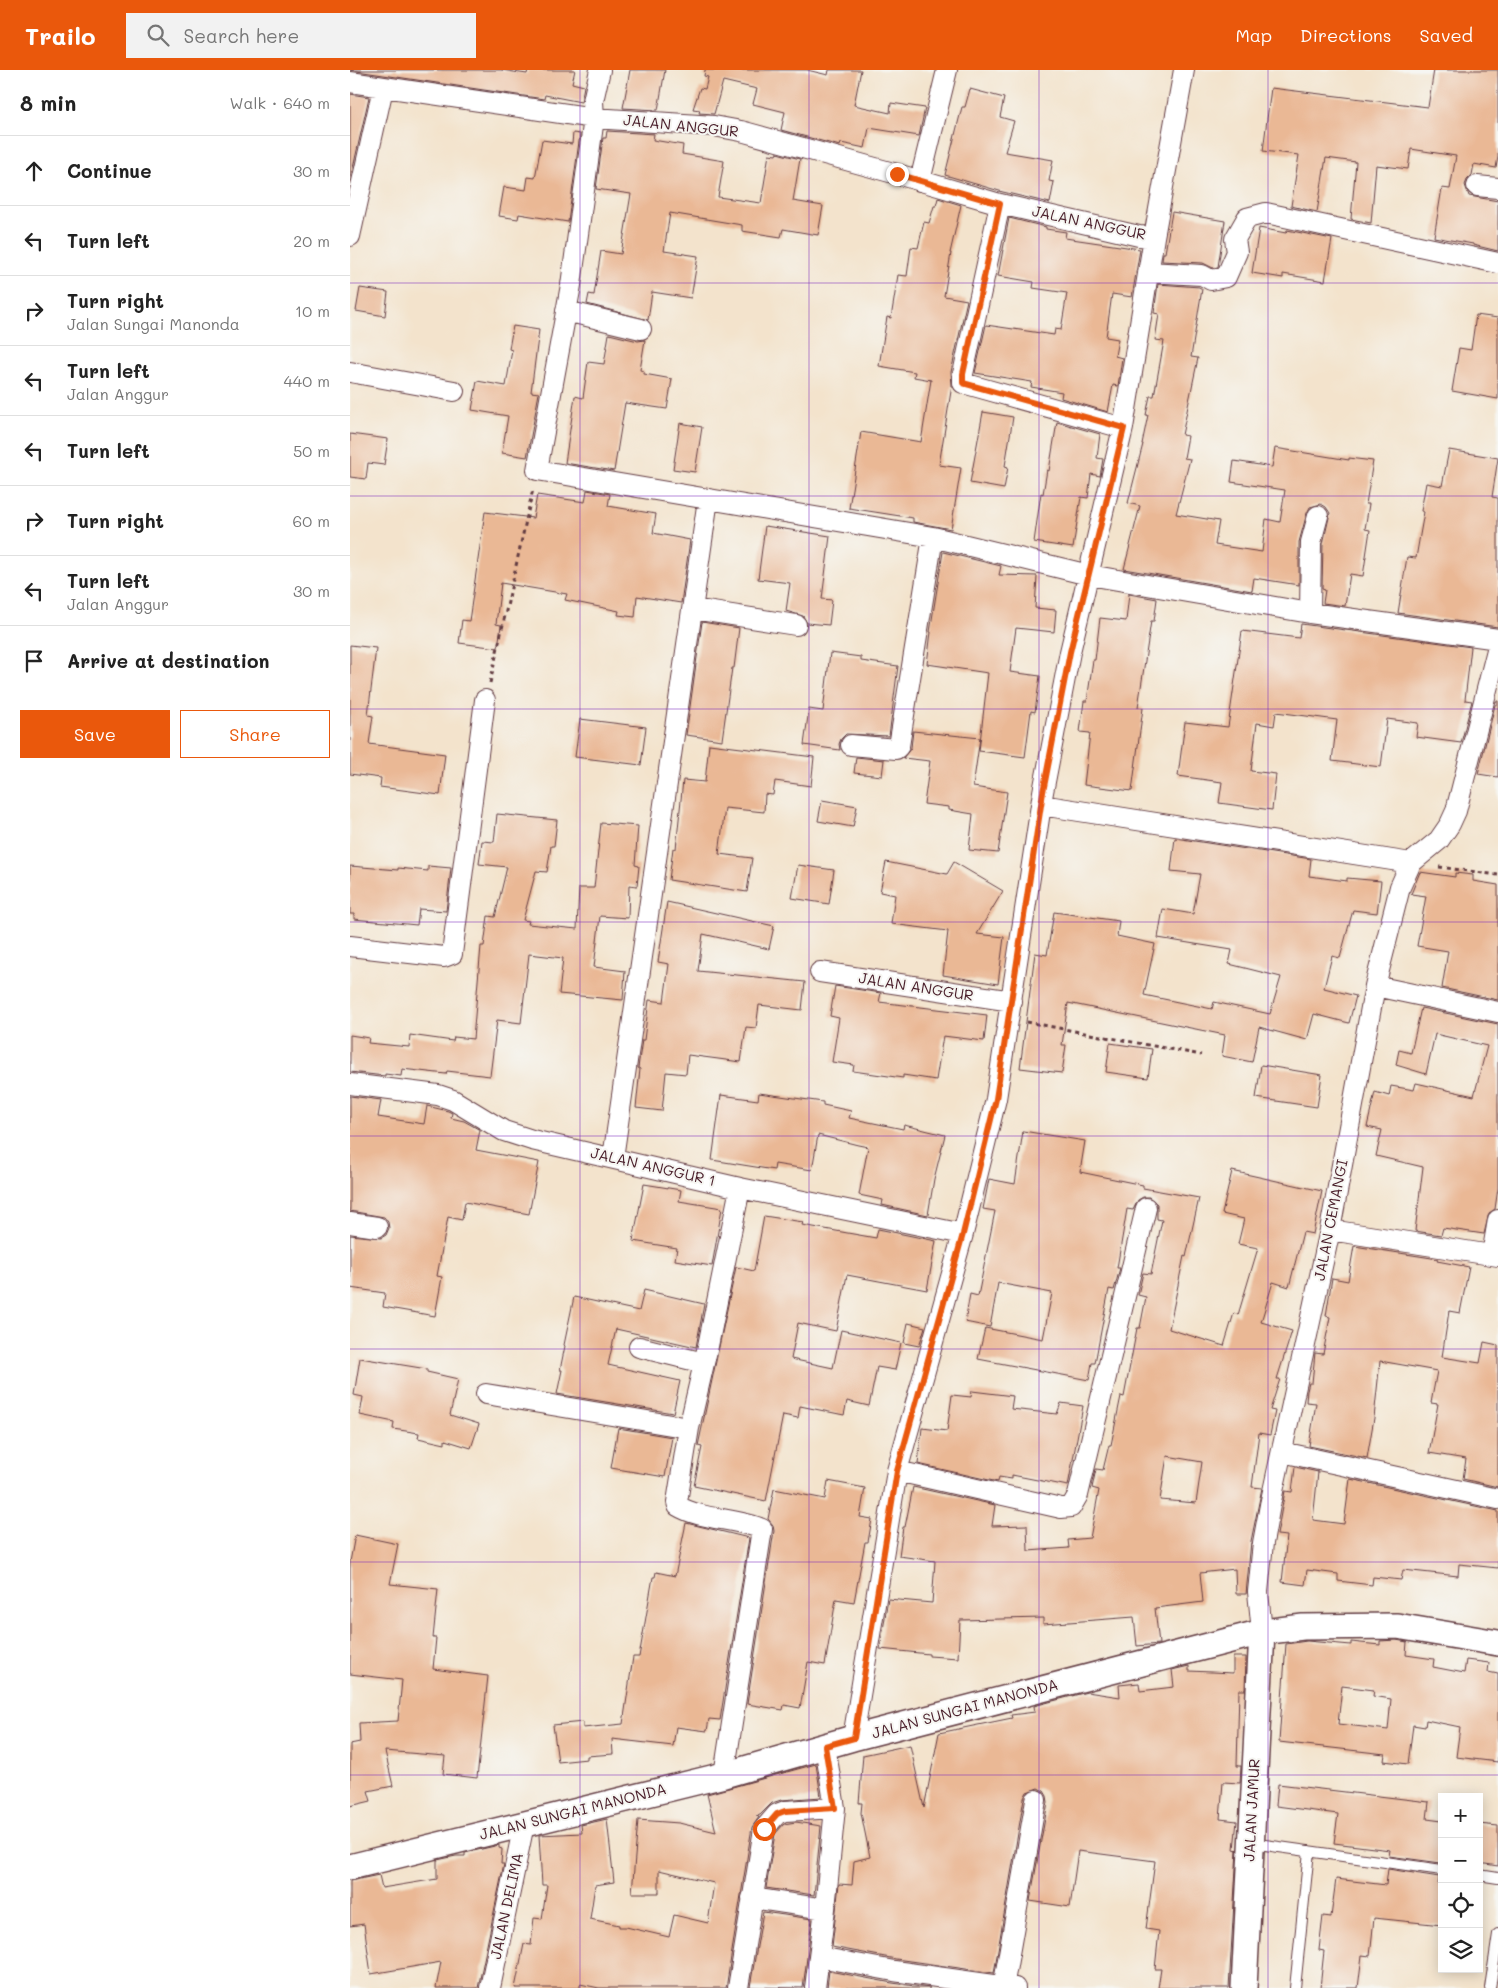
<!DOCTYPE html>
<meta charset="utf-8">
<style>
body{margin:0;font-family:Mali,sans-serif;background:#f2f2f2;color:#222}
.controls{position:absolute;right:15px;bottom:15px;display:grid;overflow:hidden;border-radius:0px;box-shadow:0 2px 12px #0003}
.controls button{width:45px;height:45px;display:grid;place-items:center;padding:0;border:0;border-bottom:1px solid #e0e0e0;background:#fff;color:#222;font:25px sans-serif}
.stop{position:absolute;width:15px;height:15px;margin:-11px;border:4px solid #ea580c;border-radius:50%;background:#fff}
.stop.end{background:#ea580c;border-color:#fff;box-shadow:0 1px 5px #0008}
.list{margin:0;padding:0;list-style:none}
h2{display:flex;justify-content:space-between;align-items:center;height:65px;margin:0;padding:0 20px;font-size:21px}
h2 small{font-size:16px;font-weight:400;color:#767676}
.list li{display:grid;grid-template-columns:32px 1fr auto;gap:15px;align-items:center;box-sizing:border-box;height:70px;padding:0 20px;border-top:1px solid #e0e0e0}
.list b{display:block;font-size:19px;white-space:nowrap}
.list p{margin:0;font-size:16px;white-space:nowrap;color:#767676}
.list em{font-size:16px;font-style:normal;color:#767676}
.actions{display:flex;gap:10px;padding:15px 20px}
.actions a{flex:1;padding:11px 0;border:1px solid #ea580c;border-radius:0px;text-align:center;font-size:18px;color:#ea580c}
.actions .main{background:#ea580c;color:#fff}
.icon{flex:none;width:28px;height:28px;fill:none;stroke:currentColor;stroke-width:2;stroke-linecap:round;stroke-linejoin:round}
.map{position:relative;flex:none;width:1148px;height:1918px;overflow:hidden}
header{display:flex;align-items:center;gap:30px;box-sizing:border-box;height:70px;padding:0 25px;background:#ea580c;color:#fff}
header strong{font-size:24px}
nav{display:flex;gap:28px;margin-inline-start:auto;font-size:18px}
.search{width:350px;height:45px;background:#f2f2f2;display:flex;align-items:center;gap:12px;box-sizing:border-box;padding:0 18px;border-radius:0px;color:#767676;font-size:19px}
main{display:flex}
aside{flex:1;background:#fff}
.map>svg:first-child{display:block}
.building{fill:#eab895;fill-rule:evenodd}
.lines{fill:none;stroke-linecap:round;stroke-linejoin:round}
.service-casing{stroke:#633c43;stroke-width:12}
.minor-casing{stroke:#633c43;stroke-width:22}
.tertiary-casing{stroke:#633c43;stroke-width:28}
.path{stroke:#633c43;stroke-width:3;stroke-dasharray:4 4;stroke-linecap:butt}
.service{stroke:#fff;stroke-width:10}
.minor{stroke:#fff;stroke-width:20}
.tertiary{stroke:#fff;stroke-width:25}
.route{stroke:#ea580c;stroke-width:6}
.grid{fill:none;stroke:#7b2cbf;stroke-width:1;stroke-opacity:0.55}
.labels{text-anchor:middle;stroke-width:4;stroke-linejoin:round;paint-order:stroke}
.street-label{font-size:15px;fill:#4a1f2b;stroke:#f6f6f2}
</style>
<header>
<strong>Trailo</strong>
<div class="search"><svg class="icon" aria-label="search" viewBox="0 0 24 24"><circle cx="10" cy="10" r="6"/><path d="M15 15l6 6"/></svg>Search here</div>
<nav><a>Map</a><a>Directions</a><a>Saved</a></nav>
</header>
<main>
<aside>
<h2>8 min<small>Walk · 640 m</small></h2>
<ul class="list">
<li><svg class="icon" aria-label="ahead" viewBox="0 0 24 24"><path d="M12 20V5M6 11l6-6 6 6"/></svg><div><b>Continue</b></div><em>30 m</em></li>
<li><svg class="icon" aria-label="left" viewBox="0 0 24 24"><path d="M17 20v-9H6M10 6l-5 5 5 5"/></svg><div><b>Turn left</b></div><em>20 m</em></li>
<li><svg class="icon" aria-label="right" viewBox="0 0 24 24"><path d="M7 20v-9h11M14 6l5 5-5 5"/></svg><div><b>Turn right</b><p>Jalan Sungai Manonda</p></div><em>10 m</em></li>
<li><svg class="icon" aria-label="left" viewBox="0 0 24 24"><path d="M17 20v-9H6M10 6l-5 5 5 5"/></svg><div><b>Turn left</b><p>Jalan Anggur</p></div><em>440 m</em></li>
<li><svg class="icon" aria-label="left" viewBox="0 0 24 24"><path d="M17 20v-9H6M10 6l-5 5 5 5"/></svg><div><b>Turn left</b></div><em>50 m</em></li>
<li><svg class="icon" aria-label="right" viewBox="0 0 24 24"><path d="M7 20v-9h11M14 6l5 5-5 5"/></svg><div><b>Turn right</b></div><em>60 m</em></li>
<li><svg class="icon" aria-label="left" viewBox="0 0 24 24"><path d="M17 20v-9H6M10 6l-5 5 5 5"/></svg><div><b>Turn left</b><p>Jalan Anggur</p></div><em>30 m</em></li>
<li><svg class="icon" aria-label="arrive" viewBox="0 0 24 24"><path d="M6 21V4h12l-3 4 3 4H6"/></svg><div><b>Arrive at destination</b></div></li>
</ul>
<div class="actions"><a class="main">Save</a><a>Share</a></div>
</aside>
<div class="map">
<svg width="1148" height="1918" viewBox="0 0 1148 1918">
<rect width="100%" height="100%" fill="#f6f6f2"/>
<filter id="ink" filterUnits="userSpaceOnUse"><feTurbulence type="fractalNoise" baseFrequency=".02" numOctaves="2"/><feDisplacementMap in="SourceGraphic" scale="10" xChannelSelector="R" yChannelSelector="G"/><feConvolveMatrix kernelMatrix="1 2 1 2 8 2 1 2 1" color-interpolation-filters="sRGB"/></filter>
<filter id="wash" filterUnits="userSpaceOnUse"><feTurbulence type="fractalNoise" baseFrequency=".0096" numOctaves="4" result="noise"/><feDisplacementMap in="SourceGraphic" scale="20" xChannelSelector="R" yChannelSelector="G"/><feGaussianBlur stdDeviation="1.12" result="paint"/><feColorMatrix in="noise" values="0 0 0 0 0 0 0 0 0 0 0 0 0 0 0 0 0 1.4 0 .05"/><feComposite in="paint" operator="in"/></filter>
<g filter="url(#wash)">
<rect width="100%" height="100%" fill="#f3e3cc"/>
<g id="blocks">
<path class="building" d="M0,0H151L177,4L178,0H225L222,13L234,16L231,32L195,25L194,29Z
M280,0H315L308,40L273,38Z
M355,0H457L478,5L479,0H511L504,35L540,43L541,33L575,38L569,66L519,58L515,78L491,73L490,76L431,60L435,42L403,34L407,19L373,11L364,44L349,43L350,40L343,39L350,18L355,19L358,7L354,6Z
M1084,0H1148V87L1146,98L1124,94L1122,105L1117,110L1115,115L1119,126L1148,131V181L1123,175V174L1084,167L1092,118L1100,119L1106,86L1061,79L1058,99L1026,95L1021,153L1001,149L1006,92L976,88L967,142L941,136L949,85L913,81L921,18L1078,37Z
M620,19L654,28L650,47L664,51L655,82L703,90L699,111L704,112L700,133L653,122L595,105L612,37H615Z
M0,24L19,27L0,111Z
M257,61L304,64L303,70L333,75L332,84L374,91L368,127L411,133L419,84L426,85L427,83L450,89L443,131L473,136L468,165L433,159L431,167L392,161V155L320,143L314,181L348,186L341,228L302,222L298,250L237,234L239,224L244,225L251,181L271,184L281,124L246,119L253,68H256Z
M223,63L230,64L218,152L169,144L168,149L149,146L154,117L176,120L178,107L185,108L192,70L222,74Z
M588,128L611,135L600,183H601L594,226L617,230L601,302L602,315L589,395L611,398L601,459L563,452V448L499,438L511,362L571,372L581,310L564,307L565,302L529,296L537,247L541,248L548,205L557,206L561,177L568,178L574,152L579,153L584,136H586Z
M822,142L875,151L868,197L863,198L853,193L812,191L813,183H815Z
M659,148L696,157V159L716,162L715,168L790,179L782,227L762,224L756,267L768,269L765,286L772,288L768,316L763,315L758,342L711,328L712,322L681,317L682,312L625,303L636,255L704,265L705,259L711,260L717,223L683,218L684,212L648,206Z
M909,158L936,163L937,160L982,169L975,211L933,204V208L902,203Z
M808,214L849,217L852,219L841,287L848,288L832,365L838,366L834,388L840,389L826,444L869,451L865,475L912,482L916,449L930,452L935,420L881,412L884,391L922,397L925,378L999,390V388L1023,391L1016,434H1019L1015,459L1020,460L1013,506L1000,504L995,536L973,533L975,520L972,519L973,474L980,443L976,437L971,434L960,437L957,443L949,472V515L904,508L902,521L774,499L790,436L778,433L793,374H792L798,345H796L800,326H804L814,271L805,270L809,244L804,243Z
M10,218L38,222L35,246L6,241Z
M1126,245L1148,248V329L1102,321L1109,278L1121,280Z
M163,256L189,260L181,322L189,323L177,387L152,383L158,346L122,340L127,311L156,316L162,280L159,279Z
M259,264L288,271L295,270L290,300L294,301V304L322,309L317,339L275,333L264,401L215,393L225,326L233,328L238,292L254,294Z
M633,342L663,347L655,396L658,397L654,419L620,413Z
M707,352L750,364L747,388L753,389L750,406L741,404L738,428L731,427L723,478L684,472L691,423L693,424L697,400L699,401Z
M330,353L352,357L345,402L323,399Z
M0,364L38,369L34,395L18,393L16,409L0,407Z
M1099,380L1148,388L1142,427L1148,428V557L1048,543L1057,487L1066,488L1074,442L1071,441L1076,413L1092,416Z
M237,420L260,424L258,436L306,444L303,463L340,470L331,533L287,526L285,547L268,545L269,541L215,530L217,524L151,513L146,554L151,555L148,578L109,573L112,550L119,551L135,442L183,448L187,425L235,432Z
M415,456L480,466L472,529L482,530L479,555L457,553L453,546L436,541L440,513L408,509Z
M593,482L651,496L649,505L687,506L685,538L706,540L704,562L666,558L660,602L690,606L685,642L681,641L675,687L629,681L638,603L577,594L581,562H580Z
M779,524L807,529L804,551H801L788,637L793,638L782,721L734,715L740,663L730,662L734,631H737L743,590H745L750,548L776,551Z
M352,552L389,558L384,598H382L372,670L336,665Z
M951,554L1121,577L1115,630L1122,631L1111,673L1066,667L1068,653L1037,649L1031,697L982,691L987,650L926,642L924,656L907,653L901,701L926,704L922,740L869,733L872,712L828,706L835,652L878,657L892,561L949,568Z
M0,575L26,578L18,645L23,646L19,674L95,684L90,725L30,717L31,708L0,704Z
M480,583L511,587V591L548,596L539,666L496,664L491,669L489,674L490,680L454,675L459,639L473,641Z
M1146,631H1148V707L1128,704Z
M230,649L296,657L291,695L225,687Z
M563,661L630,668L623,717L657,722L648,783L619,780L623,744L599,740V737L574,734L580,691L553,688L561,678Z
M359,674L464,687L461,716L425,711L423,725L415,724L414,742L375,738L369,784L402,788L397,822L319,810L323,778L326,779L333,710L355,712Z
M506,687L534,690L532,706L504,703Z
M472,730L507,736L503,757L468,751Z
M147,744L207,750L204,776H201L197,802L186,801L173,850L179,851L178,854L227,859L229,818H244L251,753L288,756L285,795L289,796L287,816L279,815L278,848L250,846L244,897L275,901L273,930L209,924L213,888L179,884L171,953L147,950L140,1006L97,1001L96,1004L52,999L51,1006L35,1004V1006L0,1002V965L19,968L18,973L59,977L60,965L103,971L104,967L123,969L131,876H134L138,846L145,847L157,797L129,794L132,771L144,772Z
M825,768L961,789L959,806L997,811V808L1031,811L1027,843L1003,840L990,888L982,886L974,918L1006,926L999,953L964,944L957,970L909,957L902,992L872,986L875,965L718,933L712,975H716L712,1003L670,998L685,883L697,885L704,842L769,851L767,866L805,874L794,925L862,939L864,932L920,944L931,907L879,894L882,880L808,868L813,839L843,844L850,804L821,801Z
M536,792L597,804L604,792L653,821L627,864L654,867L648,914L593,905L598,861L541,854L545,825L530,822Z
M448,795L484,800L479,834L442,828Z
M0,796L48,800V798L78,801V796L101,798L96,841L69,839L67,855L4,849V844H0Z
M1070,802L1105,807V803L1123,805V811L1148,815V930L1092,918L1098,881L1067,876L1076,826L1061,824Z
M317,832L424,856L419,879L353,864L348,901L455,912L452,940L409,935L406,958L396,957L391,992L338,985L336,1004L316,1002L312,1041L286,1038L290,999L288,998L292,970H294L299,930L314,932L319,894L308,892Z
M485,916L531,923L529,932L637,945L634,971L593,966L586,1010L553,1005V1008L503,1001L504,995L482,992L489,948L480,946Z
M1071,938L1148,954V1118L1145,1139L1139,1143L1134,1164L1093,1158L1091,1165L1065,1161L1073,1097L1026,1086L1032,1060L1017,1057L1025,1022L1039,1026L1041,1016L1064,1020L1066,1013L1124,1026L1137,976L1085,964L1076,1004L1046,995L1049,980L1061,983Z
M760,973L802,979L798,1008L756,1002Z
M911,995L972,1005L967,1037L906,1028Z
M409,1023L473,1032V1035L501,1041L499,1048L553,1059L554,1055L595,1065L584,1109L578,1145L532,1135L533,1130L509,1125L518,1077L508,1075L468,1065L462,1100L425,1094L424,1100L362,1090L371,1025L408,1030Z
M0,1026L31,1030L28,1047L74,1054L77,1036L98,1041L102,1043L101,1048L114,1051L130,1060L126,1080L189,1092L179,1144L115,1132L112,1150L98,1147L87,1206L92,1207L85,1246L33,1237L35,1223L0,1218V1165L31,1168L36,1165L39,1158L38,1152L34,1147L0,1141Z
M673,1061L735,1071L730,1102L793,1115V1118L849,1128L836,1187L834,1186L819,1259L874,1276L884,1243L888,1245L908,1178L888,1174L894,1149L872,1144L882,1101L972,1121L963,1164L953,1162L939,1217L923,1212L911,1252L942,1261L927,1309H930L920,1340L925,1341L920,1365L909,1363L902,1417L912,1418L901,1471L896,1524H886L885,1499L850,1503L853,1532L805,1538L809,1574L787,1576L784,1547L693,1554V1548L610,1550L608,1588L579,1586V1584L530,1579L538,1529L582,1533L585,1491L549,1486L553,1457H555L563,1417L645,1435L642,1456L677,1455L678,1481L719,1478L718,1470L740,1468L749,1420L742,1418L746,1399L753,1400L759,1375H761L771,1326L774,1327L787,1258H790L796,1227L788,1225L793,1203L801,1204L812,1150L807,1149V1134L799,1127H793L788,1130L783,1140L777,1139L767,1198H770L764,1220L759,1219L745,1293H742L739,1310L628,1289L635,1258L693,1269L702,1223L648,1213L640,1257L615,1252L620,1224L628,1226L645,1141L633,1139L639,1109L665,1114ZM817,1386L852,1392L846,1433L810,1430Z
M294,1114L331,1120L329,1131L372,1138L362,1196L325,1190L327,1178L283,1171Z
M414,1146L453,1152L452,1155L526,1168L528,1159L586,1171L577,1220L497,1205L486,1261L448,1253L441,1289L483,1298L491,1260L551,1273L545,1300L527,1297L519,1336L497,1331L494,1345L450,1336L448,1348L433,1345L416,1431L344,1416L352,1377L348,1376L386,1197L404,1201Z
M1004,1176L1088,1189L1087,1191L1119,1197L1110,1243L1099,1241L1092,1287L1130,1293L1134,1272L1148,1275V1417L1113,1409L1116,1389L1079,1383L1088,1334L1081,1333L1087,1301L1030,1291L1024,1348L1017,1388L959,1376L966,1333L956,1332L957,1321L959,1313H962L965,1283L973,1284L980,1247L976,1246L982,1208L998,1211Z
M294,1220L354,1234L346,1277L266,1259L258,1295L330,1311L323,1343L207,1324L212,1300H210L215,1276L214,1275L224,1227L289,1241Z
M558,1253L575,1257L569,1276L554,1273Z
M10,1288L77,1299V1302L108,1309L100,1345L129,1354L121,1378L95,1370V1374L68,1368L69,1363L43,1359L44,1352L10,1345L13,1327L4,1325Z
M622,1321L663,1326L661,1339L707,1344L711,1333L733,1336L718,1416L662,1405V1409L649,1407L648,1412L568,1394L572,1358L597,1361L602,1325L621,1327Z
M268,1358L322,1367L315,1407L261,1398Z
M945,1397L968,1402L963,1450L994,1454L1000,1409L1148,1441V1498L1109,1494L1108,1506L1053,1500L1051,1510L1023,1507L1022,1515L988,1511V1504L957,1500L955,1515L932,1512L937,1466L927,1465L935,1421L942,1422Z
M478,1411L515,1418L510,1447L522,1449L518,1472H515L504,1532L486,1529L475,1595L458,1592L450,1638L434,1635L433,1640L397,1634L424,1461L423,1455L418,1449L424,1419L475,1429Z
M336,1453L399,1468L370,1650L359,1649L357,1661L326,1657L323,1676L262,1669L263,1684L237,1686V1689L208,1692L203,1655L233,1652V1658L273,1654L283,1587H289L303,1507H305L306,1502L325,1506Z
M5,1465L48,1474L40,1514L88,1519L83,1568H86L83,1599L138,1606L127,1708L93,1704L95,1686L35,1681L43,1716L18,1721L21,1731L0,1736V1674L10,1672L9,1653L48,1651L52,1610L0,1604V1492Z
M1046,1570L1057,1572L1056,1585L1084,1589L1083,1597L1114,1603L1116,1590L1139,1593L1138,1602L1148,1604V1692L1106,1687L1110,1657L1076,1650L1075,1657L1063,1655L1058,1694L1034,1691L1035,1684L929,1672L936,1574L957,1571L1001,1575V1572L1030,1575V1571ZM992,1616L1024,1620L1023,1626L1041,1629L1038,1660L988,1654Z
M883,1587H896L895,1620H889L887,1696H891L890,1713L873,1712L870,1749L887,1751L884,1779L887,1780L879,1918H808L811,1899H805L809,1861L796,1859L805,1791L728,1781L720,1837L680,1831L698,1732L697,1726L694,1721L688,1718L677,1722L674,1728L644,1903L546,1889L482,1877L489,1814L502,1815L504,1791L520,1787L511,1743L512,1733H509L513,1685L560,1675L574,1738L589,1663L662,1648L661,1645L685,1642L684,1636L737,1622L770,1627L769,1615L789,1613L790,1621L824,1617L822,1600L839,1596V1601L883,1603Z
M466,1694L471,1727L431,1730L422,1733L410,1745L406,1746L409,1747L402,1757L376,1918H249L230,1914V1918H165L174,1874L181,1875L184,1848L192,1849L197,1815H192L189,1765L232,1763L231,1755L257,1749L264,1812L245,1815L240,1849L269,1855V1857H276L319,1867L324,1845L358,1853L364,1813L309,1800V1823H282L288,1750L329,1753L366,1762L357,1724Z
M928,1714L1079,1732L1077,1749L1092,1751L1091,1793L1039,1786L1040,1780L984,1773L988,1744L926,1736Z
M446,1752L471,1756L464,1825L416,1818L425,1764L434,1754Z
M1129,1754L1148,1756V1796L1129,1793Z
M149,1775V1778L152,1779L151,1794H154L128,1918H86L91,1892L21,1904L14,1854L0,1856V1811L29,1805L32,1818L87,1809V1790L106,1786H115V1783Z
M1038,1799L1089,1807L1088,1815L1092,1816V1855L1024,1848L1020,1886L1012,1885L1008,1918H970L974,1881L969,1880L973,1846L981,1847L986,1809L1036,1815Z
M413,1842L462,1849L453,1918L400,1917Z
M479,1901L542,1913L580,1918H477Z"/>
</g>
</g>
<g filter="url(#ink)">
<use href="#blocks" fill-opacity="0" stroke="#633c43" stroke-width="1"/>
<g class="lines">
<defs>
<path id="service" d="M901,1773L1092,1800
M1129,1805L1148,1808
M945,1918L959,1781
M1140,1918L1148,1864"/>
<path id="minor" d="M250,0L243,31L244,48L221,215L187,400L583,467L739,505L960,543L1148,569
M0,12L244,48L364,56L391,61L547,104L650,134L789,166L804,167L773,358L720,582L693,722L646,1029L613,1164L547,1401L503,1668
M570,111L597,0
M1127,116L1148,118
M650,134L613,304V313L773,358
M0,166L33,18
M804,167L834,0
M798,202L852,205L861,210L876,207L887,182L885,169L897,148L916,143L1148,193
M216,241L291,259
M0,302L104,321
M343,539L446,555
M960,543L961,472L968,446
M501,675L546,679L549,676L583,467
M691,735L1061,793
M0,876L94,887L102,884L135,630
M470,902L662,931
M1025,916L1148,942
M0,1014L88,1025L103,1030L154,1061L182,1070L390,1118L613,1164
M263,1088L358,429
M0,1153L27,1157
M980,1160L1148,1186
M1142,1185L1148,1150
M289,1277L354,1293
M136,1324L339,1358
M932,1382L1148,1429
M547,1401L711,1438L721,1437L728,1425L796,1138
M912,1562L908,1522L913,1473L920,1435L980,1160L1025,916L1050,817L1061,793L1089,770L1100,754L1106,741L1148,576
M374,1705L412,1459C387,1448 351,1450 328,1436L327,1432L339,1358L358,1276L390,1118
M402,1828L475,1839
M469,1887L544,1901L665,1918
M140,1918L174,1754
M388,1918L414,1759L427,1744L435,1741L485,1738
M465,1918L475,1839L485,1738L475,1676
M653,1918L686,1730"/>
<path id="tertiary" d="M0,1797L374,1705L503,1668L912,1562L953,1557L1047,1556L1148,1573
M894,1918L912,1562"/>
</defs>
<use href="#service" class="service-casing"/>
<use href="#minor" class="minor-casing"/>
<use href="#tertiary" class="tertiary-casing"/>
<path class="path" d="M140,613L183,419
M1089,797L1148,805
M677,952L851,985"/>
<use href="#service" class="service"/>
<use href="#minor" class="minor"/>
<use href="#tertiary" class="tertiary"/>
</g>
</g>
<g class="lines" filter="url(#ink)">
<path class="route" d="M414,1759L427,1744L435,1741L485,1738L475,1676L504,1668L547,1401L613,1164L646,1029L693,722L720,582L774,358L613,313V304L650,134L547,104"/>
</g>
<path class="grid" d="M230,0V1918M459,0V1918M689,0V1918M918,0V1918M0,213H1148M0,426H1148M0,639H1148M0,852H1148M0,1066H1148M0,1279H1148M0,1492H1148M0,1705H1148"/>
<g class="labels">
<g class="street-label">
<text transform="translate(331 56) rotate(6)" y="5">JALAN ANGGUR</text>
<text transform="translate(739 153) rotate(12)" y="5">JALAN ANGGUR</text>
<text transform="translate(566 917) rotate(9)" y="5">JALAN ANGGUR</text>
<text transform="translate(303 1097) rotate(13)" y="5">JALAN ANGGUR 1</text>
<text transform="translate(981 1150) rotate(-79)" y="5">JALAN CEMANGI</text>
<text transform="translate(615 1639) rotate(-15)" y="5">JALAN SUNGAI MANONDA</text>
<text transform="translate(902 1740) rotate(-87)" y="5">JALAN JAMUR</text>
<text transform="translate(223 1742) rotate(-14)" y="5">JALAN SUNGAI MANONDA</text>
<text transform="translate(157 1836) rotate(-78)" y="5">JALAN DELIMA</text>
</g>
</g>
</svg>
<div class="controls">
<button>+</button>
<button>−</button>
<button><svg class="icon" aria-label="locate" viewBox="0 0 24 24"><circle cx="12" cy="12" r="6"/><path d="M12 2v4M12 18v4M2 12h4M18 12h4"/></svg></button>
<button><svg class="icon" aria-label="layers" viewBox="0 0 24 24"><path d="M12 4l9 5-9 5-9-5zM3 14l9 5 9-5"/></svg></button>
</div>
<div class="stop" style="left:414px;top:1759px"></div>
<div class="stop end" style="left:547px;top:104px"></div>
</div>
</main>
